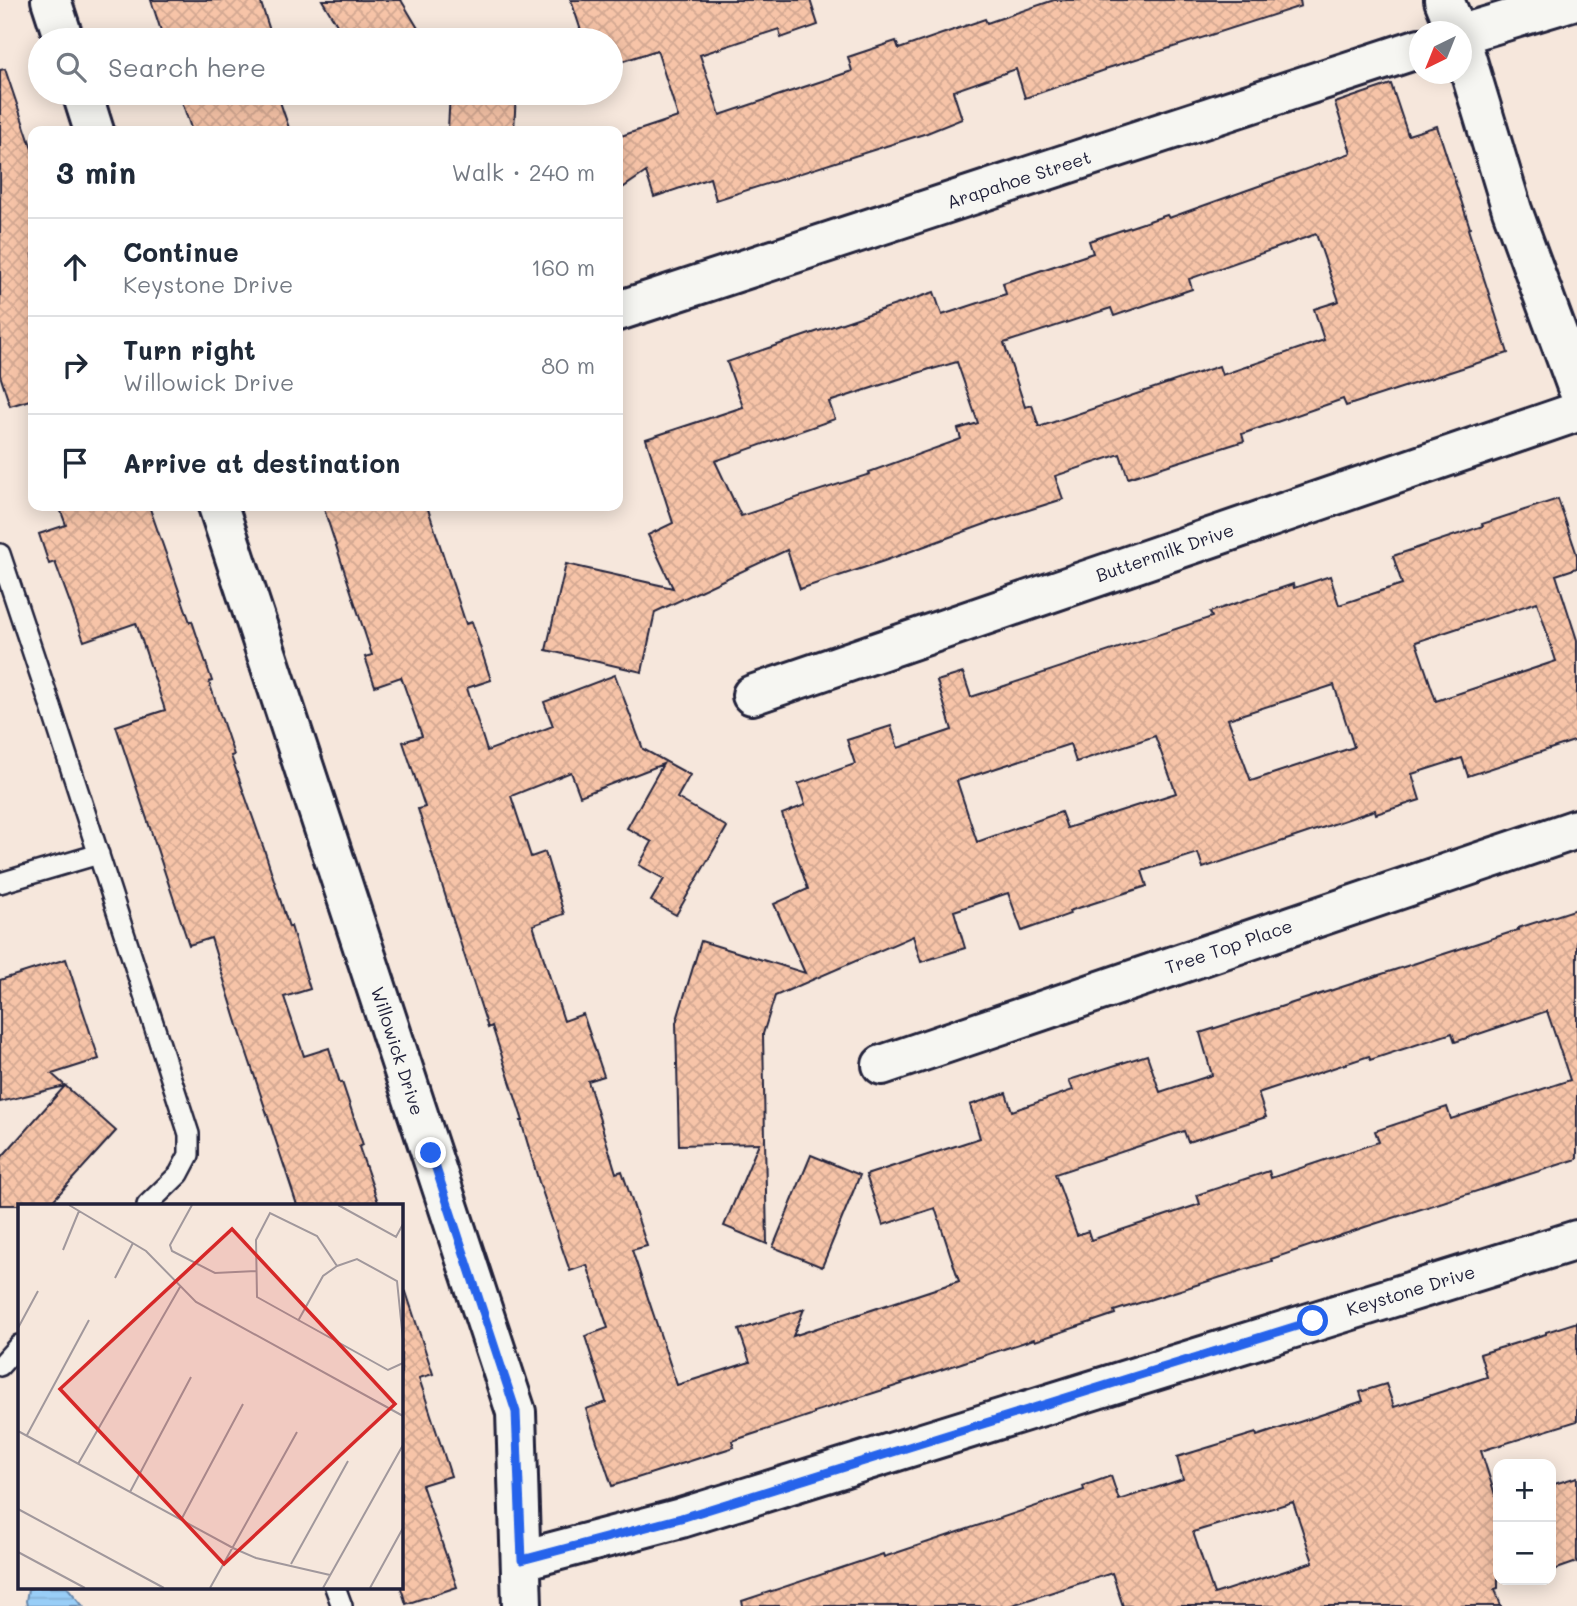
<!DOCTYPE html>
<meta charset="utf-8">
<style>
body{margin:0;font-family:Mali,sans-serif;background:#f6f6f7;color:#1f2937}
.controls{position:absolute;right:21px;bottom:21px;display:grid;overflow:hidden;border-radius:14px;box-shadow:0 4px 18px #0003}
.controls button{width:63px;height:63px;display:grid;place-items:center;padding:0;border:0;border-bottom:2px solid #e0e1e3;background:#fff;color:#1f2937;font:35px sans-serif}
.compass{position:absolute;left:1409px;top:21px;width:63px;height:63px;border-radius:50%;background:#fff;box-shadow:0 4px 18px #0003;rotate:223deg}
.stop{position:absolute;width:21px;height:21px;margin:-16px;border:5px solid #2563eb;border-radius:50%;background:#fff}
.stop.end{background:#2563eb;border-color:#fff;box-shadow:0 2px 7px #0008}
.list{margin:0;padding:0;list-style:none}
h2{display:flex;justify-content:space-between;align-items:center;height:91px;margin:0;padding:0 28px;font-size:30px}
h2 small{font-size:23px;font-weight:400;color:#747a83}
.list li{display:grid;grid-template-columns:46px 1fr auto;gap:21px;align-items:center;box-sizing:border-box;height:98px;padding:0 28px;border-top:2px solid #e0e1e3}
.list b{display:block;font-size:26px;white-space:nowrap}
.list p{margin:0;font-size:23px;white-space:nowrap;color:#747a83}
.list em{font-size:23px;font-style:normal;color:#747a83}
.icon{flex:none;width:38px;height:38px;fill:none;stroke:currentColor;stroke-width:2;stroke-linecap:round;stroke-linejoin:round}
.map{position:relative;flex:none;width:1577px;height:1606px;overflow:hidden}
.search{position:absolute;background:#fff;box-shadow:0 4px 18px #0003;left:28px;top:28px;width:595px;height:77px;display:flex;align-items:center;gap:18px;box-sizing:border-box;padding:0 24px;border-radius:38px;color:#747a83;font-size:26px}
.panel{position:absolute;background:#fff;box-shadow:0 4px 18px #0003;left:28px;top:126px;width:595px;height:385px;border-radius:14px}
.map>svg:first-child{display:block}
.water{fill:url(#water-rules);stroke:#6989ac;stroke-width:2}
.building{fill:url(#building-cross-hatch);stroke:#22223b;stroke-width:2;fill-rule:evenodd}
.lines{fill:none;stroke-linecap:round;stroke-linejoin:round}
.lane-casing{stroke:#22223b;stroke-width:24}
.street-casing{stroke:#22223b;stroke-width:44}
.lane{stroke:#f6f6f2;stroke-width:19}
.street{stroke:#f6f6f2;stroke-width:38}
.route{stroke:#2563eb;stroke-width:9}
.labels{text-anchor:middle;stroke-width:5;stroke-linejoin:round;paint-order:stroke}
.street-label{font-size:18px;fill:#22223b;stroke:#f6f6f2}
.inset-road{fill:none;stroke:#a1989c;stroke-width:2}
.view{fill:#d62828;fill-opacity:0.15;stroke:#d62828;stroke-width:3.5}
.inset-edge{fill:none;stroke:#22223b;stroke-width:3.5}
</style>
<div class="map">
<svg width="1577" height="1606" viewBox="0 0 1577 1606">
<defs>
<pattern id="water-rules" width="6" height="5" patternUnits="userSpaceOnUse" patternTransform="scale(1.75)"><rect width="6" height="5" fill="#99cef7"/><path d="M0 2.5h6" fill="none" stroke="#84b1d5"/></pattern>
<pattern id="building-cross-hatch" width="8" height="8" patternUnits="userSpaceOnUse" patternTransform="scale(1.75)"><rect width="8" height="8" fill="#f7c4a8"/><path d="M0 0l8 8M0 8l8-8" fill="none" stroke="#d3a892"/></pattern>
</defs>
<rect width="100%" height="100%" fill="#f6e7dc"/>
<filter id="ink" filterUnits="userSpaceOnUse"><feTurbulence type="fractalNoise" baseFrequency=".0143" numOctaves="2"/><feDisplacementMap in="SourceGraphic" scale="14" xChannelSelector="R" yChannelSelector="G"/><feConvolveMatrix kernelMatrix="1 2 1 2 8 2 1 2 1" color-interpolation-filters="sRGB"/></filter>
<g filter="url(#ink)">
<path class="water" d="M38,1587H67L83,1606H27L26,1601L28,1589Z"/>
<path class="building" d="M151,0H260L273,40H164Z
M322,0H401L425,40H346Z
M571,0H810L818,25L781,38L779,29L700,55L720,115L852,71L848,57L896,41L899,49L985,19L987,23L1054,0H1300L1301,6L1105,69V70L1025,98L1016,69L953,91L962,119L927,133L716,200L710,178L654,197L646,172L618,191V137L678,117L657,50L611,65V40H584Z
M5,69L33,152V399L10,406L0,375V70Z
M1391,84L1408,135L1437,126L1470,228L1468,229L1508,353L1346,406L1343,399L1242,434L1244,441L1128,478L1120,454L1055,476L1063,499L988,523L884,561L800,589L787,550L655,612L642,672L546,650L566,564L673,588L648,535L673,523L646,439L743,407L727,362L934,292L942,315L1006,294L1003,283L1093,253L1089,241L1167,215L1169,218L1351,153L1335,103ZM1316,234L1339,301L1314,309L1324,340L1222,375L1219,366L1039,427L1032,405L1025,407L1004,343L1111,308L1114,316L1192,289L1189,279ZM957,362L978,423L958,429L961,439L869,472L870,474L741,516L715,461L835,419L829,402L933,368V369Z
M179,93H277L290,131H192Z
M450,93H516L514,131L448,129Z
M1558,499L1577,555V568L1556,575L1577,640V740L1468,776L1462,758L1412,774L1420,800L1376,814L1375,810L1203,868L1198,853L1142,871L1147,886L1069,911L1070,914L1022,931L1008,893L954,911L965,948L921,962L913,936L775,996L763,1034L767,1244L724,1226L759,1143L679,1145L676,1023L701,941L805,973L774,904L808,889L782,814L805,805L798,784L855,764L847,740L891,726L898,748L952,730L937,681L963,673L971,697L1212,617L1210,612L1293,584L1294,588L1330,576L1339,605L1402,584L1393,556L1483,526L1482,524ZM1537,602L1556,661L1436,701L1416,642ZM1334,685L1354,747L1251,781L1228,719ZM1155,736L1176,793L1067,828L1061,812L977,842L957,781L1070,744L1076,762Z
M59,506H149L190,622L192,621L212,681L209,682L234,755L231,756L264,849L289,927L291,926L310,989L284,997L304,1056L329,1048L340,1083L342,1082L363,1145L359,1147L379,1205H297L239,1029L211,938L189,945L116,726L165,710L136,623L84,641L55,562L49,564L39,534L66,525Z
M323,506H427L466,624L472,622L491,680L467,688L487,751L553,726L544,702L615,675L643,749L690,775L677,798L727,827L676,915L651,901L664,879L639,865L652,842L627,828L663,764L580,796L571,772L511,796L531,857L545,852L564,914L533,925L564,1021L583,1014L604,1076L588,1081L616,1173L622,1171L647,1246L632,1250L677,1385L750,1362L739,1330L804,1309L793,1336L959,1281L935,1208L883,1225L866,1175L980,1138L970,1105L1006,1093L1012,1111L1073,1090L1069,1080L1147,1055L1160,1092L1212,1075L1200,1033L1518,930V928L1577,909V1159L1365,1227L1271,1259L1272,1261L1114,1311L1115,1314L1035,1341L1034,1339L901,1383L902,1384L814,1412V1414L732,1441L734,1447L612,1486L586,1409L606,1402L585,1336L608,1328L587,1265L570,1271L539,1182L521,1121H523L492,1026L488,1028L453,920L418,809L425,807L403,742L422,736L401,677L375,686L365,657L372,655ZM1547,1011L1570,1080L1451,1119L1447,1107L1375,1131L1379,1142L1271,1178L1269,1171L1197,1195L1200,1204L1091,1240L1088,1231L1077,1235L1055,1174L1184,1131L1188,1142L1266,1117L1258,1093L1369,1056L1370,1060L1452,1033L1455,1042Z
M66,959L99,1059L52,1074L116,1131L49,1205H0V1159L65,1086L0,1102V980Z
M811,1155L860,1175L822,1267L773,1247Z
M406,1292L433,1374L419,1378L451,1476L422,1485L457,1587L406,1604L401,1588V1293Z
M1577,1322V1421L1481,1451L1498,1504V1588L1495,1589L1501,1606H1123L1112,1573L1009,1606H743L742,1601L883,1554L884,1557L1084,1490L1083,1486L1111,1476L1119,1500L1183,1479L1177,1457L1256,1433L1257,1436L1363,1401L1360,1392L1386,1384L1394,1407L1487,1377L1480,1354L1546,1334V1332ZM1293,1502L1313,1562L1214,1594L1193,1532Z
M1577,1477V1562L1551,1571V1485Z"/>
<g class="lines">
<defs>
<path id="lane" d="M0,554L51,707L189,1134V1155L179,1174L147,1205
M0,883L99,854
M0,1366L19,1345
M335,1587L342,1606"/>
<path id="street" d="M51,0L64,40
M1444,0L1457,32
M1462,34L1575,0
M1462,44L1512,210L1577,387
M82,93L94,131
M618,311L1420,48
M218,506L516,1412L522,1606
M752,695L1577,412
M882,1065L1577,829
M522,1560L681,1518L1577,1240"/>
</defs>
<use href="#lane" class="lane-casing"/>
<use href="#street" class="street-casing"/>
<use href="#lane" class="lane"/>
<use href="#street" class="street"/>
</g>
</g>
<g class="lines" filter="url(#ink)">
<path class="route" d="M431,1153L516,1412L522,1560L681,1518L1313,1321"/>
</g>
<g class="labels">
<g class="street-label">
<text transform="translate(1019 180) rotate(-18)" y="6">Arapahoe Street</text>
<text transform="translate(1165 553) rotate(-19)" y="6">Buttermilk Drive</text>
<text transform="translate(1229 947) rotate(-19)" y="6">Tree Top Place</text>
<text transform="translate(397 1051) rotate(72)" y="6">Willowick Drive</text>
<text transform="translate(1411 1291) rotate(-17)" y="6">Keystone Drive</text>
</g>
</g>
<g transform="translate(18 1204)">
<rect width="385" height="385" fill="#f6e7dc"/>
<path class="inset-road" d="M51,1L128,47L178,98L385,212M174,1L152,41L154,47L197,69L239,67M320,1L378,33L385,20M45,46L61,7M97,74L115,39M280,117L305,72L319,62M0,124L20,87M385,136L379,77L339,55L319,62L299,32L252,9L238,36L239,93L370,166L385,159M0,227L215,344L238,354L312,371M9,231L71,116M60,260L162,83M112,288L173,173M0,305L146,384M163,316L225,200M0,348L67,384M273,360L330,257M192,384L279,228M305,384L385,241M352,384L385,324"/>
<path class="view" d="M214,25L377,200L206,360L42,185Z"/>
<rect width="385" height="385" class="inset-edge"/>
</g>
</svg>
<div class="controls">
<button>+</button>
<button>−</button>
</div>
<svg class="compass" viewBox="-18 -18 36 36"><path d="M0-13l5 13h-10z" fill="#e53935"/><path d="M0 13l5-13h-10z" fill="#747a83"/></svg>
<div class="stop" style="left:1313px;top:1321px"></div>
<div class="stop end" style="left:431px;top:1153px"></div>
<div class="search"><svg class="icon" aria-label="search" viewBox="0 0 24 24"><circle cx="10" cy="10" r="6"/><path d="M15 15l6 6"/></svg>Search here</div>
<section class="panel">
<h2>3 min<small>Walk · 240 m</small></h2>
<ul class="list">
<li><svg class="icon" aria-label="ahead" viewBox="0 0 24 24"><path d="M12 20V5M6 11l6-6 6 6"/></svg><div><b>Continue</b><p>Keystone Drive</p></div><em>160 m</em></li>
<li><svg class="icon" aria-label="right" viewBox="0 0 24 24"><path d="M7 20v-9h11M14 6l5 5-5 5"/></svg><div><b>Turn right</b><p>Willowick Drive</p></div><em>80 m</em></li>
<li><svg class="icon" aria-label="arrive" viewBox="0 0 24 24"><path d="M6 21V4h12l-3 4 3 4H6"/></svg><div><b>Arrive at destination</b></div></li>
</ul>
</section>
</div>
